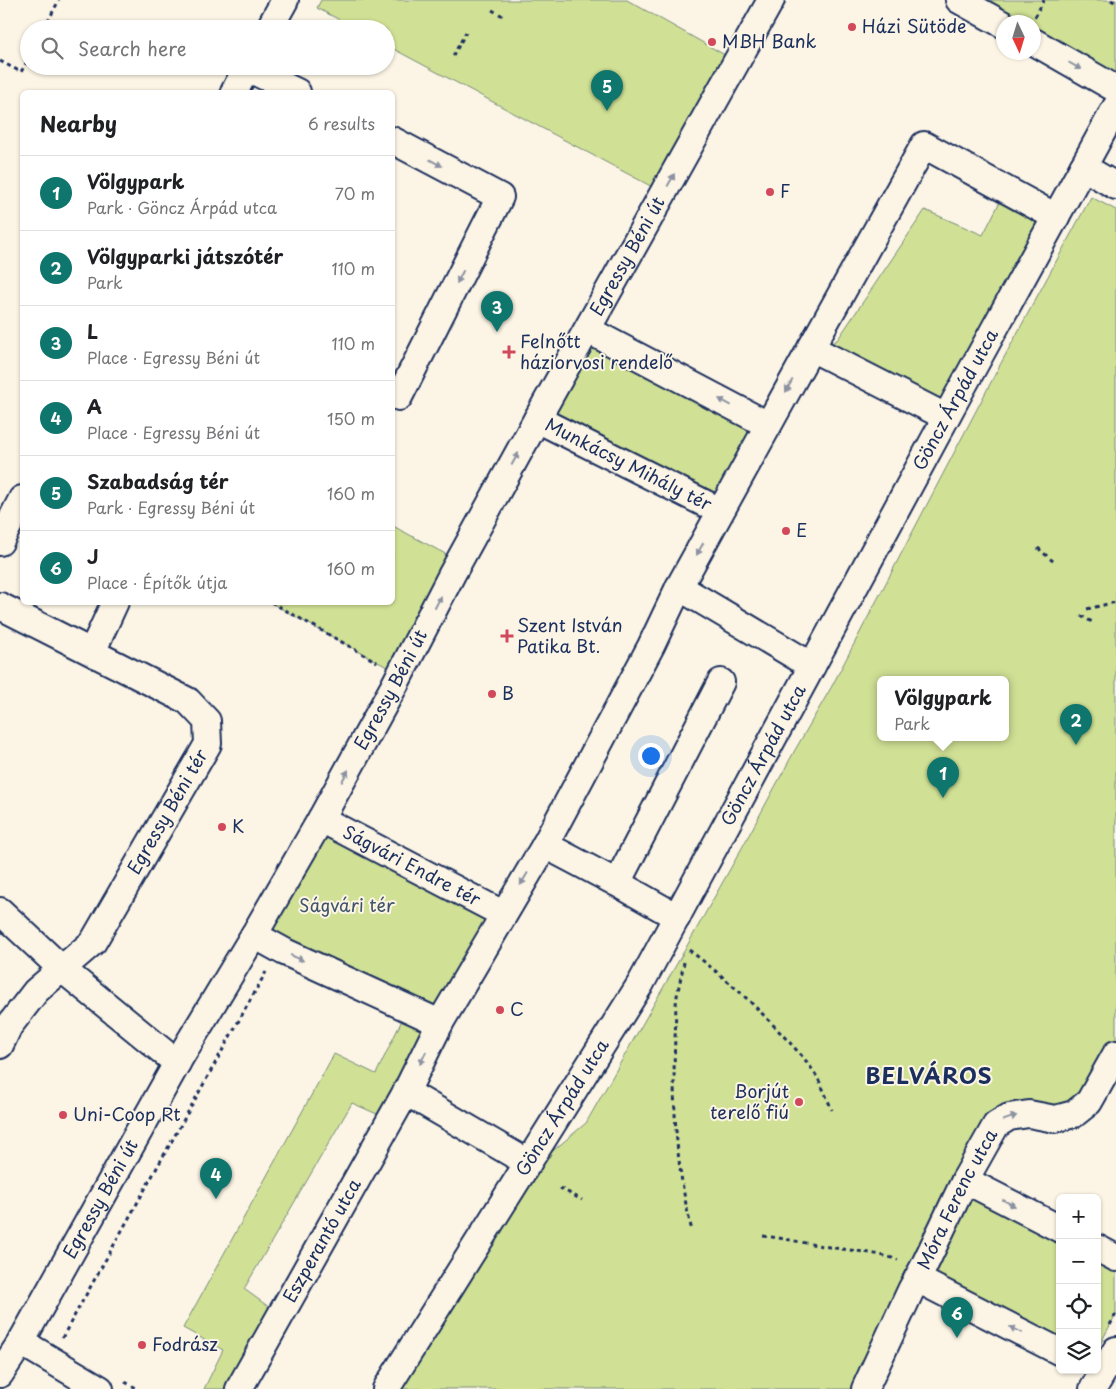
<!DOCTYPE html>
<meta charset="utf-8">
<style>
body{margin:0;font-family:"Playpen Sans",sans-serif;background:#f6f6f6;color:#202124}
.controls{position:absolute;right:15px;bottom:15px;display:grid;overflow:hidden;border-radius:8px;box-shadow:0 1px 4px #0004}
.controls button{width:45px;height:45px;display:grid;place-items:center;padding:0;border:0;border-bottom:1px solid #e0e0e0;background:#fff;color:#202124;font:25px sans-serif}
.compass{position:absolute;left:996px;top:15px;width:45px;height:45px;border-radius:50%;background:#fff;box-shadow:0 1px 4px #0004;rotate:176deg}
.you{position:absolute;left:650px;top:755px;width:18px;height:18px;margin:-12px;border:4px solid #fff;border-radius:50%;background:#1a73e8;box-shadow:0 0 0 8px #1a73e833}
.badge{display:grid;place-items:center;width:32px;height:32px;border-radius:50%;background:#0f766e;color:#fff;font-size:16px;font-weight:700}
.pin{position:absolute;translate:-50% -41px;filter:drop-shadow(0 1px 2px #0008)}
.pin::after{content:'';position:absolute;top:26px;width:18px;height:15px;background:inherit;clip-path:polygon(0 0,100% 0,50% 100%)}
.popup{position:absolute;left:877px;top:676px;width:132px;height:65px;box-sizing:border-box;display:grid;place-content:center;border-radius:8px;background:#fff;filter:drop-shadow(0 1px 4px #0005);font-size:16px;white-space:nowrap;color:#757577}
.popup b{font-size:19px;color:#202124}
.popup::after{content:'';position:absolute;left:50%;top:100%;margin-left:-10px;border:10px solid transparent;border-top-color:#fff}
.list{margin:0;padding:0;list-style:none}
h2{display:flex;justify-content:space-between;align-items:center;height:65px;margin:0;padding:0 20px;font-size:21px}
h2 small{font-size:16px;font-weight:400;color:#757577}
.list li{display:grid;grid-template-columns:32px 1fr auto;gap:15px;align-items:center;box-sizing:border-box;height:75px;padding:0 20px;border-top:1px solid #e0e0e0}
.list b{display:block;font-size:19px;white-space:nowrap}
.list p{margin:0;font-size:16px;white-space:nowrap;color:#757577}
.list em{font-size:16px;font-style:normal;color:#757577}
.icon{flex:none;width:28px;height:28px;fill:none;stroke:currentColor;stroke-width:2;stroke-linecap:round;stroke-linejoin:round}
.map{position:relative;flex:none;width:1116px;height:1389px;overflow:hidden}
.search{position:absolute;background:#fff;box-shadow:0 1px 4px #0004;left:20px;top:20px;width:375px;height:55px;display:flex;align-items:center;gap:12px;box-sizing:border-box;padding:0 18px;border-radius:28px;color:#757577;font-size:19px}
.panel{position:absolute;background:#fff;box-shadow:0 1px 4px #0004;left:20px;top:90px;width:375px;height:515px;border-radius:8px}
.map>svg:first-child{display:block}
.green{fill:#d0e195;stroke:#76887a;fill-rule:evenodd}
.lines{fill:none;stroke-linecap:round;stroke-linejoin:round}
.minor-casing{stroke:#1b2f5e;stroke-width:30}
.path{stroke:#1b2f5e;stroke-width:3;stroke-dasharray:4 4;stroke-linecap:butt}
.minor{stroke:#fcf5e5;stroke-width:26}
.oneway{fill:#8c92a2}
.poi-dot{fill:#d1495b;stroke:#fcf5e5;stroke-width:2}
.labels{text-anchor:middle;stroke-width:4;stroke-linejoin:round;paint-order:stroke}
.poi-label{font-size:18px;fill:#1b2f5e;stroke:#fcf5e5;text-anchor:start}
.street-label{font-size:18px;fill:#1b2f5e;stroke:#fcf5e5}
.park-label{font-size:18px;fill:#3f5369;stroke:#fcf5e5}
.district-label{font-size:22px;font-weight:bold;letter-spacing:1px;fill:#1b2f5e;stroke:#fcf5e5}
</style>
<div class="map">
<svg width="1116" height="1389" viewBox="0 0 1116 1389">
<rect width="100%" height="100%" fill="#fcf5e5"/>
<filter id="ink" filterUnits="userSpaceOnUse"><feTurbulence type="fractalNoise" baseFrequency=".02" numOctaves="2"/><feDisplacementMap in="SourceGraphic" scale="10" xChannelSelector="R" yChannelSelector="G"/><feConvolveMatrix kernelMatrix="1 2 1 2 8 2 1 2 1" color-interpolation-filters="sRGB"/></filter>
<g filter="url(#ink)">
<path class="green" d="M321,0H627L732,59L660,191L386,45V29H357L317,8Z
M976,0H1116V72L1114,76L1034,32V22H1017Z
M1006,190L1056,217L946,417L820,352L838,339L925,210L983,235Z
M1091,197L1116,210V1054L1098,1087L1042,1117L990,1136L965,1180L1060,1229V1352L917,1279L859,1389H386L529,1171L586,1123L683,953L743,846L795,750L832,686L1000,365ZM880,679H1006V737H880Z
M588,330L768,425L720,511L537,419Z
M393,526L455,559L396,672L271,603L392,602Z
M321,819L503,914L440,1023L254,935Z
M405,1014L428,1025L377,1114L352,1103L244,1289L273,1310L230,1389H204L223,1350L183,1328L334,1054L376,1074Z
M1097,1248L1116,1258V1314L1097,1350Z"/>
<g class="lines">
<defs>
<g id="minor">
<path d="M959,0L1004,25"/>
<path d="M269,29L285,0"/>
<path d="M1034,42L1116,89"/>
<path d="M247,68L297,92"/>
<path d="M234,92L248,66"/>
<path d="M392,140L500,197L399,397L392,394"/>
<path d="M1083,167L1116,186"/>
<path d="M588,330L768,425"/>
<path d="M811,348L946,417"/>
<path id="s1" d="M537,419L720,511"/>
<path d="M0,542L22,499"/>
<path d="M679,587L812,666"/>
<path d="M0,606L188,701L207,721L208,744L93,942L36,991L9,1026L0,1045"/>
<path d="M92,652L115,602"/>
<path id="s2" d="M321,819L503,914"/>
<path d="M545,845L617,883L677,917"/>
<path d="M617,883L721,682"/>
<path d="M0,911L62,969L177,1063"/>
<path d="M254,935L285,952L440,1023"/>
<path d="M406,1092L528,1163"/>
<path d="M965,1180L1060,1229"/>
<path d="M1097,1248L1116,1258"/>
<path d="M917,1279L1060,1352"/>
<path d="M21,1342L100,1389"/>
<path id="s3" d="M0,1374L21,1342L181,1056L254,935L321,819L393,688L452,574L537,419L771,0"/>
<path id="s4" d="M239,1389L406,1092L440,1023L545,845L651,646L679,587L811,348L924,145L1056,217"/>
<path id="s5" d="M386,1389L641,983L956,399L1116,107"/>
<path id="s6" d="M865,1389L911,1290L923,1268L965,1180L996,1125L1009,1117L1029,1114L1055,1119L1074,1114L1089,1102L1116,1054"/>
<path d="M1093,1389L1116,1350"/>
</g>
</defs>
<use href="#minor" class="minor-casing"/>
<path class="path" d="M1111,0L1116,3
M492,10L503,16
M1035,17L1044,0
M44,29L59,0
M453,56L466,32
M0,61L21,72L29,58
M1038,548L1054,562
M271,602L377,662
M1087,609L1116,602
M1081,616L1094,623
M689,950C722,975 749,999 777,1029C789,1042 802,1055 812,1069C821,1082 826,1096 832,1110
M684,962C682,973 679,985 677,996C675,1009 676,1024 675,1038C672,1103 676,1167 692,1231
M560,1188L582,1200
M763,1236C785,1238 807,1244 829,1247C852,1251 876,1252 898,1260
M1110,1325L1116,1314
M62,1338L266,972
M125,1382L138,1389"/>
<use href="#minor" class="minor"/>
</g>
<defs><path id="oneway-solid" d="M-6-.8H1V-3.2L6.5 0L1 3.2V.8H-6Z" transform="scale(1.25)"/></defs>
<g class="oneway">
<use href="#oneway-solid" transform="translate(1075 66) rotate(30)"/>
<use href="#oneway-solid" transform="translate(436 163) rotate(28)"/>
<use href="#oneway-solid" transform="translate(671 180) rotate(-61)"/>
<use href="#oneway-solid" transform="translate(460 277) rotate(117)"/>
<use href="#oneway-solid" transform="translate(789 386) rotate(119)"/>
<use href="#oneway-solid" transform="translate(725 402) rotate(-152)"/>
<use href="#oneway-solid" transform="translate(515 459) rotate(-61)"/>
<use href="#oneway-solid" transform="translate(700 549) rotate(119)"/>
<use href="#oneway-solid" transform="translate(438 602) rotate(-63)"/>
<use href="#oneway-solid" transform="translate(345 776) rotate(-61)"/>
<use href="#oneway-solid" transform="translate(524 879) rotate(121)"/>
<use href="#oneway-solid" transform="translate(297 958) rotate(24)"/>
<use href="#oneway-solid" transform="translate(423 1058) rotate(116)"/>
<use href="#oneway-solid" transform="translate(1010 1118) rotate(-20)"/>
<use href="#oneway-solid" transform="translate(1009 1203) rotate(27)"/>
<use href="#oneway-solid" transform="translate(1016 1330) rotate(-153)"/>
</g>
</g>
<g class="poi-dot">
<circle cx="852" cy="27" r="5"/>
<circle cx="712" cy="42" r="5"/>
<circle cx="770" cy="192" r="5"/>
<path d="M506.5 344.5h5v5h5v5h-5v5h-5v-5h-5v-5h5z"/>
<circle cx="786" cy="531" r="5"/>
<path d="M504.5 628.5h5v5h5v5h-5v5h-5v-5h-5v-5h5z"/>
<circle cx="492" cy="694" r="5"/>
<circle cx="222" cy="827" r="5"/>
<circle cx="500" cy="1010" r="5"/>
<circle cx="799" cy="1102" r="5"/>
<circle cx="63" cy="1115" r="5"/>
<circle cx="142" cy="1345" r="5"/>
</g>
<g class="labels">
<g class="poi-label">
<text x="862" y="33">Házi Sütöde</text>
<text x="722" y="48">MBH Bank</text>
<text x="780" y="198">F</text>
<text x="520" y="348">Felnőtt<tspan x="520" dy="21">háziorvosi rendelő</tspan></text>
<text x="796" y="537">E</text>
<text x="517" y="632">Szent István<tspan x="517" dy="21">Patika Bt.</tspan></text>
<text x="502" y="700">B</text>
<text x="232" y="833">K</text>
<text x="510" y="1016">C</text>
<text x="789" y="1098" text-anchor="end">Borjút<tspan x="789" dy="21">terelő fiú</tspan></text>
<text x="73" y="1121">Uni-Coop Rt</text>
<text x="152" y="1351">Fodrász</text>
</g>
<g class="street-label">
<text dy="6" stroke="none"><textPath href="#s3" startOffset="1282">Egressy Béni út</textPath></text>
<text dy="6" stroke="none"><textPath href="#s5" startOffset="1142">Göncz Árpád utca</textPath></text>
<text dy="6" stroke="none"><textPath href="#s1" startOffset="102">Munkácsy Mihály tér</textPath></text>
<text dy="6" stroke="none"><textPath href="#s3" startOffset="788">Egressy Béni út</textPath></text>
<text dy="6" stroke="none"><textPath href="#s5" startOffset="738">Göncz Árpád utca</textPath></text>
<text transform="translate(168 812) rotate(-60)" y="6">Egressy Béni tér</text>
<text dy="6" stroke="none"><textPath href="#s2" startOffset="102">Ságvári Endre tér</textPath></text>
<text dy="6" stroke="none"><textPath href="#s5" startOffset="332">Göncz Árpád utca</textPath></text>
<text dy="6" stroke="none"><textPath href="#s3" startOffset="202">Egressy Béni út</textPath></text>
<text dy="6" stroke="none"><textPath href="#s6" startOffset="211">Móra Ferenc utca</textPath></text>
<text dy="6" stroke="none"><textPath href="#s4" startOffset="170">Eszperantó utca</textPath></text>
</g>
<g class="park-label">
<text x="347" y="912">Ságvári tér</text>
</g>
<g class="district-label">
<text x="929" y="1084">BELVÁROS</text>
</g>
</g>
</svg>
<div class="controls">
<button>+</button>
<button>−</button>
<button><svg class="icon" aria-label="locate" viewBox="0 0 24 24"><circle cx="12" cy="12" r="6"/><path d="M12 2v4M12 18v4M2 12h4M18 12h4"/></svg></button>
<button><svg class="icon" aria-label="layers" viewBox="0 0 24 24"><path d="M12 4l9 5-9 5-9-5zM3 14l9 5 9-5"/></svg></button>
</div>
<svg class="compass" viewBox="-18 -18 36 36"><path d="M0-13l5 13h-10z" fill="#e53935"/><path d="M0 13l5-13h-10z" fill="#757577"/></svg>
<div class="you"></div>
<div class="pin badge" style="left:943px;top:798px">1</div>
<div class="popup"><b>Völgypark</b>Park</div>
<div class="pin badge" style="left:1076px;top:745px">2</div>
<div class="pin badge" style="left:497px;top:332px">3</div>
<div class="pin badge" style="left:216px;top:1199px">4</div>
<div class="pin badge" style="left:607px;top:111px">5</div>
<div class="pin badge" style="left:957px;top:1338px">6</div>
<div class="search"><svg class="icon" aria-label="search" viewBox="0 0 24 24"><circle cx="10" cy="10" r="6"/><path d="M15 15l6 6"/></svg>Search here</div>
<section class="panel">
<h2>Nearby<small>6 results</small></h2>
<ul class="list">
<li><span class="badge">1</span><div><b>Völgypark</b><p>Park · Göncz Árpád utca</p></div><em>70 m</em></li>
<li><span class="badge">2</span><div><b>Völgyparki játszótér</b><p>Park</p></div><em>110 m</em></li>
<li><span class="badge">3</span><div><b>L</b><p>Place · Egressy Béni út</p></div><em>110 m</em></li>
<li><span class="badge">4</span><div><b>A</b><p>Place · Egressy Béni út</p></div><em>150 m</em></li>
<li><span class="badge">5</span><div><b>Szabadság tér</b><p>Park · Egressy Béni út</p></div><em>160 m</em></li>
<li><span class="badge">6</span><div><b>J</b><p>Place · Építők útja</p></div><em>160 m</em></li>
</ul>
</section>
</div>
